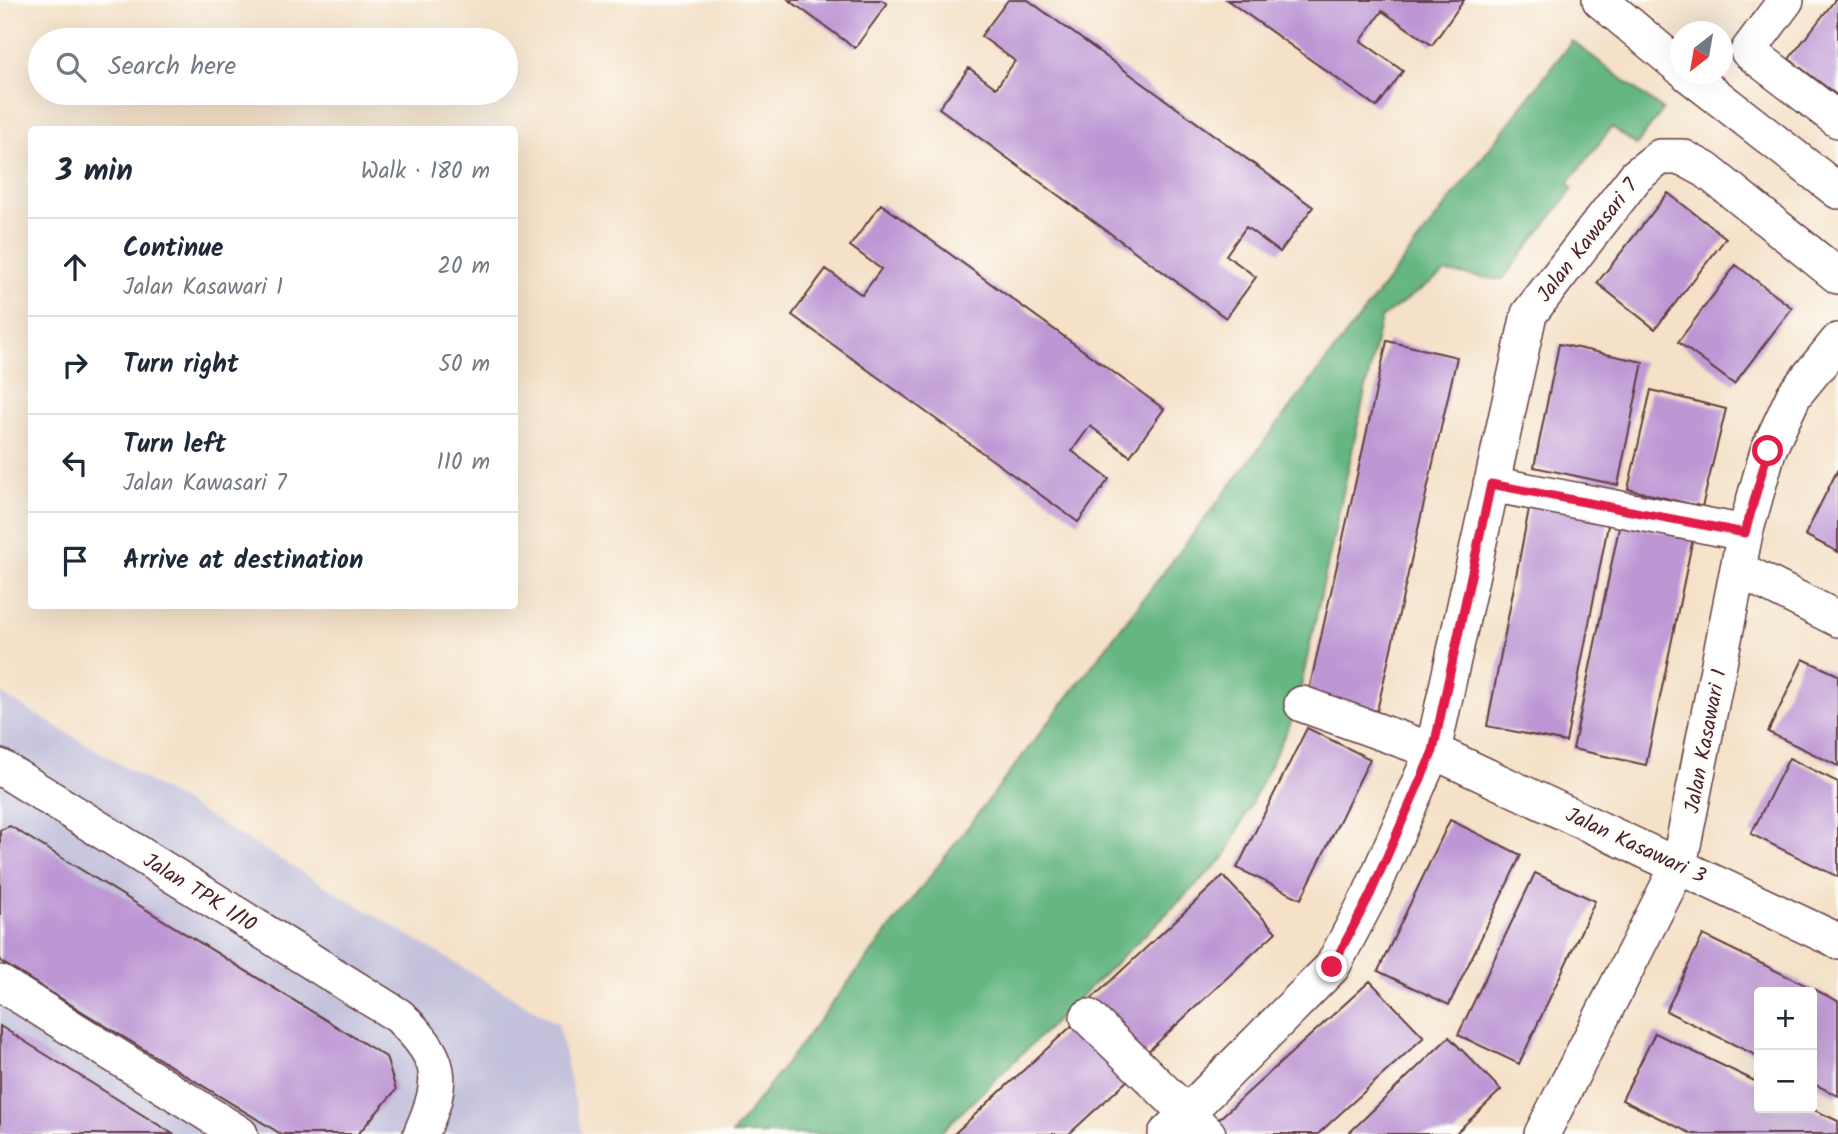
<!DOCTYPE html>
<meta charset="utf-8">
<style>
body{margin:0;font-family:Kalam,sans-serif;background:#f2f2f3;color:#1f2937}
.controls{position:absolute;right:21px;bottom:21px;display:grid;overflow:hidden;border-radius:7px;box-shadow:0 7px 28px #0002}
.controls button{width:63px;height:63px;display:grid;place-items:center;padding:0;border:0;border-bottom:2px solid #e0e1e3;background:#fff;color:#1f2937;font:35px sans-serif}
.compass{position:absolute;left:1670px;top:21px;width:63px;height:63px;border-radius:50%;background:#fff;box-shadow:0 7px 28px #0002;rotate:211deg}
.stop{position:absolute;width:21px;height:21px;margin:-16px;border:5px solid #e11d48;border-radius:50%;background:#fff}
.stop.end{background:#e11d48;border-color:#fff;box-shadow:0 2px 7px #0008}
.list{margin:0;padding:0;list-style:none}
h2{display:flex;justify-content:space-between;align-items:center;height:91px;margin:0;padding:0 28px;font-size:30px}
h2 small{font-size:23px;font-weight:400;color:#747a83}
.list li{display:grid;grid-template-columns:46px 1fr auto;gap:21px;align-items:center;box-sizing:border-box;height:98px;padding:0 28px;border-top:2px solid #e0e1e3}
.list b{display:block;font-size:26px;white-space:nowrap}
.list p{margin:0;font-size:23px;white-space:nowrap;color:#747a83}
.list em{font-size:23px;font-style:normal;color:#747a83}
.icon{flex:none;width:38px;height:38px;fill:none;stroke:currentColor;stroke-width:2;stroke-linecap:round;stroke-linejoin:round}
.map{position:relative;flex:none;width:1838px;height:1134px;overflow:hidden}
.search{position:absolute;background:#fff;box-shadow:0 7px 28px #0002;left:28px;top:28px;width:490px;height:77px;display:flex;align-items:center;gap:18px;box-sizing:border-box;padding:0 24px;border-radius:38px;color:#747a83;font-size:26px}
.panel{position:absolute;background:#fff;box-shadow:0 7px 28px #0002;left:28px;top:126px;width:490px;height:483px;border-radius:7px}
.map>svg:first-child{display:block}
.industrial{fill:#c3c1db}
.forest{fill:#65b681;stroke:#586a56;stroke-width:2}
.building{fill:#bd97d4}
.lines{fill:none;stroke-linecap:round;stroke-linejoin:round}
.minor-casing{stroke:#643c42;stroke-width:38}
.minor{stroke:#fff;stroke-width:35}
.route{stroke:#e11d48;stroke-width:9}
.labels{text-anchor:middle;stroke-width:5;stroke-linejoin:round;paint-order:stroke}
.street-label{font-size:21px;fill:#4a1f2b;stroke:#fdfcf7}
</style>
<div class="map">
<svg width="1838" height="1134" viewBox="0 0 1838 1134">
<rect width="100%" height="100%" fill="#fdfcf7"/>
<filter id="ink" filterUnits="userSpaceOnUse"><feTurbulence type="fractalNoise" baseFrequency=".0143" numOctaves="2"/><feDisplacementMap in="SourceGraphic" scale="14" xChannelSelector="R" yChannelSelector="G"/><feConvolveMatrix kernelMatrix="1 2 1 2 8 2 1 2 1" color-interpolation-filters="sRGB"/></filter>
<filter id="wash" filterUnits="userSpaceOnUse"><feTurbulence type="fractalNoise" baseFrequency=".00686" numOctaves="4" result="noise"/><feDisplacementMap in="SourceGraphic" scale="28" xChannelSelector="R" yChannelSelector="G"/><feGaussianBlur stdDeviation="1.57" result="paint"/><feColorMatrix in="noise" values="0 0 0 0 0 0 0 0 0 0 0 0 0 0 0 0 0 1.4 0 .05"/><feComposite in="paint" operator="in"/></filter>
<g filter="url(#wash)">
<rect width="100%" height="100%" fill="#f4e1c7"/>
<path class="industrial" d="M0,693L558,1024L582,1134H0Z"/>
<path class="forest" d="M1572,41L1663,110L1636,145L1612,127L1568,184L1573,189L1502,280L1445,272L1381,318L1295,714L1225,857L939,1134H732Z"/>
<g id="blocks">
<path class="building" d="M789,0H882L887,4L855,48Z
M1008,0H1028L1313,207L1280,252L1246,227L1226,255L1256,277L1226,318L939,108L969,68L996,88L1015,61L981,36Z
M1227,0H1464L1432,45L1382,11L1361,41L1403,71L1377,107Z
M1835,0H1838V96L1789,59Z
M1668,193L1726,238L1655,329L1597,283Z
M881,204L1164,409L1130,456L1090,426L1072,451L1109,479L1078,522L792,315L826,269L862,295L881,269L850,246Z
M1736,265L1792,308L1734,384L1678,342Z
M1387,341L1457,357L1377,711L1308,695Z
M1559,344L1643,362L1618,485L1534,467Z
M1651,390L1726,409L1702,507L1628,489Z
M1838,469V552L1805,535Z
M1530,504L1609,520L1566,742L1487,726Z
M1620,523L1693,538L1646,765L1573,749Z
M1803,659L1838,675V766L1768,732Z
M1307,728L1370,759L1301,899L1237,868Z
M1789,758L1838,782V877L1751,834Z
M1450,820L1521,855L1449,1005L1378,971Z
M10,826L386,1057L396,1090L358,1134H281L0,961V830Z
M1535,873L1595,901L1519,1064L1458,1035Z
M1223,876L1276,932L1141,1058L1088,1002Z
M1703,935L1838,1001V1096L1812,1083V992H1759V1057L1666,1011Z
M1370,981L1424,1037L1318,1134H1215L1209,1128Z
M1075,1023L1128,1080L1069,1134H954Z
M0,1026L173,1134H0Z
M1655,1033L1759,1083V1108H1810L1838,1121V1134H1692L1622,1100Z
M1449,1037L1501,1090L1455,1134H1348Z"/>
</g>
</g>
<g filter="url(#ink)">
<use href="#blocks" fill-opacity="0" stroke="#643c42" stroke-width="2"/>
<g class="lines">
<defs>
<path id="minor" d="M1600,0L1680,67
M1786,0L1748,51L1838,120
M1688,74L1838,191
M1491,484L1745,533
M1738,569L1838,619
M1302,704L1433,751L1838,941
M0,767L399,1016C443,1060 446,1077 421,1134
M0,983L240,1134
M1088,1017L1208,1134
M1166,1134L1332,967L1370,895L1433,751L1529,314L1636,176L1660,157H1682L1706,170L1838,276
M1542,1134L1679,865L1745,533L1768,451L1794,395L1838,341"/>
</defs>
<use href="#minor" class="minor-casing"/>
<use href="#minor" class="minor"/>
</g>
</g>
<g class="lines" filter="url(#ink)">
<path class="route" d="M1332,967L1370,895L1433,751L1491,484L1745,533L1768,451"/>
</g>
<g class="labels">
<g class="street-label">
<text transform="translate(1587 240) rotate(-52)" y="7">Jalan Kawasari 7</text>
<text transform="translate(1705 741) rotate(-79)" y="7">Jalan Kasawari 1</text>
<text transform="translate(1636 845) rotate(25)" y="7">Jalan Kasawari 3</text>
<text transform="translate(200 892) rotate(32)" y="7">Jalan TPK 1/10</text>
</g>
</g>
</svg>
<div class="controls">
<button>+</button>
<button>−</button>
</div>
<svg class="compass" viewBox="-18 -18 36 36"><path d="M0-13l5 13h-10z" fill="#e53935"/><path d="M0 13l5-13h-10z" fill="#747a83"/></svg>
<div class="stop" style="left:1768px;top:451px"></div>
<div class="stop end" style="left:1332px;top:967px"></div>
<div class="search"><svg class="icon" aria-label="search" viewBox="0 0 24 24"><circle cx="10" cy="10" r="6"/><path d="M15 15l6 6"/></svg>Search here</div>
<section class="panel">
<h2>3 min<small>Walk · 180 m</small></h2>
<ul class="list">
<li><svg class="icon" aria-label="ahead" viewBox="0 0 24 24"><path d="M12 20V5M6 11l6-6 6 6"/></svg><div><b>Continue</b><p>Jalan Kasawari 1</p></div><em>20 m</em></li>
<li><svg class="icon" aria-label="right" viewBox="0 0 24 24"><path d="M7 20v-9h11M14 6l5 5-5 5"/></svg><div><b>Turn right</b></div><em>50 m</em></li>
<li><svg class="icon" aria-label="left" viewBox="0 0 24 24"><path d="M17 20v-9H6M10 6l-5 5 5 5"/></svg><div><b>Turn left</b><p>Jalan Kawasari 7</p></div><em>110 m</em></li>
<li><svg class="icon" aria-label="arrive" viewBox="0 0 24 24"><path d="M6 21V4h12l-3 4 3 4H6"/></svg><div><b>Arrive at destination</b></div></li>
</ul>
</section>
</div>
